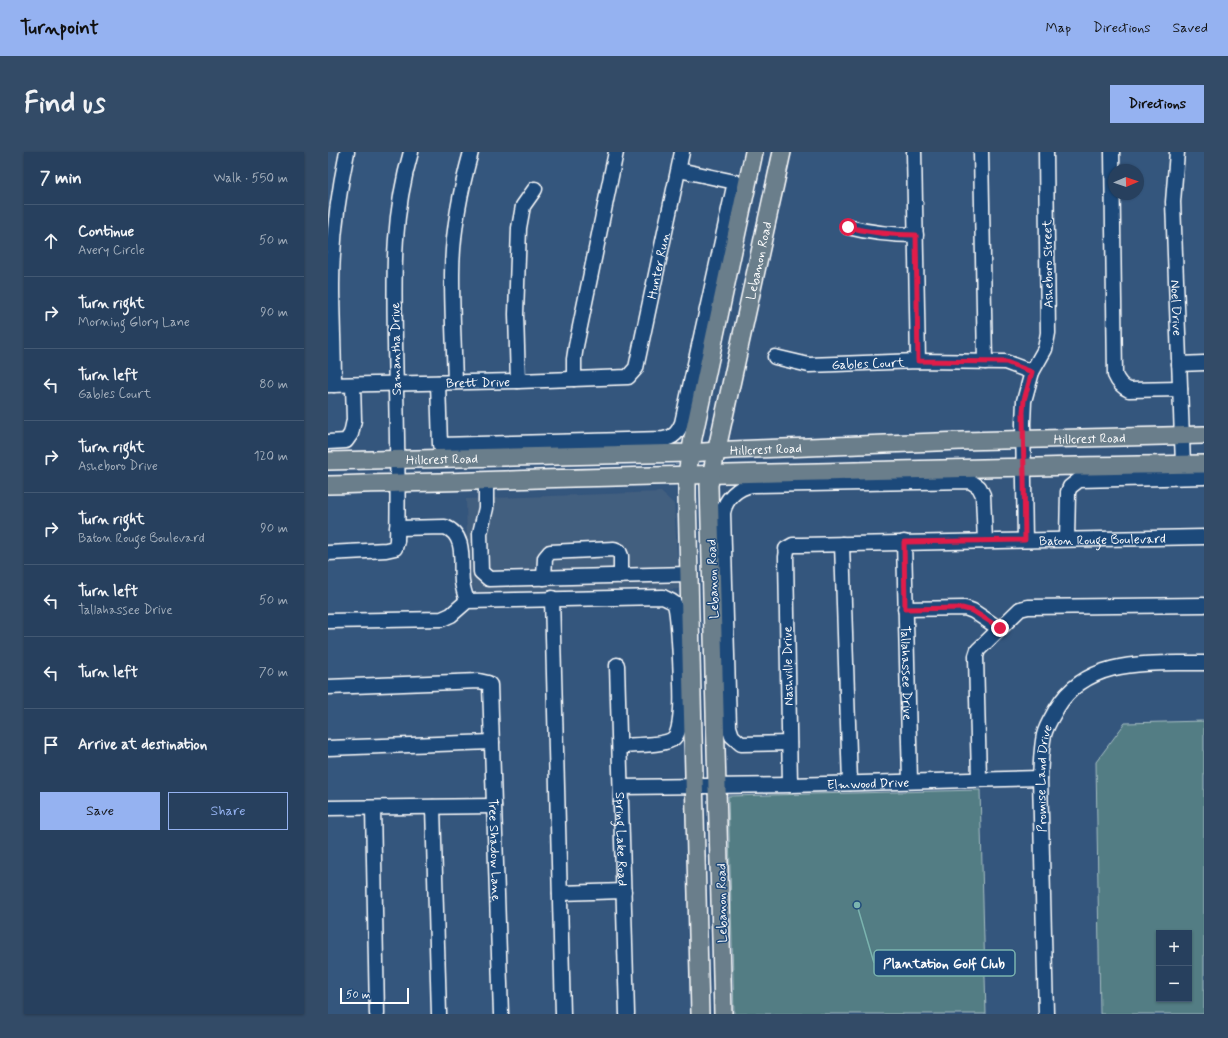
<!DOCTYPE html>
<meta charset="utf-8">
<style>
body{margin:0;font-family:Mynerve,sans-serif;background:#334b67;color:#f1f3f6}
.controls{position:absolute;right:12px;bottom:12px;display:grid;overflow:hidden;border-radius:0px;box-shadow:0 1px 3px #0004}
.controls button{width:36px;height:36px;display:grid;place-items:center;padding:0;border:0;border-bottom:1px solid #435973;background:#27405e;color:#f1f3f6;font:20px sans-serif}
.compass{position:absolute;left:780px;top:12px;width:36px;height:36px;border-radius:50%;background:#27405e;box-shadow:0 1px 3px #0004;rotate:88deg}
.scale{position:absolute;left:12px;bottom:10px;width:69px;box-sizing:border-box;padding-left:4px;border:2px solid #fff;border-top:0;font-size:11px;line-height:14px;white-space:nowrap;color:#fff;-webkit-text-stroke:3px #1f4a7a;paint-order:stroke}
.stop{position:absolute;width:12px;height:12px;margin:-9px;border:3px solid #e11d48;border-radius:50%;background:#fff}
.stop.end{background:#e11d48;border-color:#fff;box-shadow:0 1px 4px #0008}
.list{margin:0;padding:0;list-style:none}
h2{display:flex;justify-content:space-between;align-items:center;height:52px;margin:0;padding:0 16px;font-size:17px}
h2 small{font-size:13px;font-weight:400;color:#a4afbc}
.list li{display:grid;grid-template-columns:26px 1fr auto;gap:12px;align-items:center;box-sizing:border-box;height:72px;padding:0 16px;border-top:1px solid #435973}
.list b{display:block;font-size:15px;white-space:nowrap}
.list p{margin:0;font-size:13px;white-space:nowrap;color:#a4afbc}
.list em{font-size:13px;font-style:normal;color:#a4afbc}
.actions{display:flex;gap:8px;padding:12px 16px}
.actions a{flex:1;padding:9px 0;border:1px solid #95b2f1;border-radius:0px;text-align:center;font-size:14px;color:#95b2f1}
.actions .main{background:#95b2f1;color:#111}
.icon{flex:none;width:22px;height:22px;fill:none;stroke:currentColor;stroke-width:2;stroke-linecap:round;stroke-linejoin:round}
.map{position:relative;flex:none;width:876px;height:862px;overflow:hidden;border-radius:0px}
header{display:flex;align-items:center;gap:24px;box-sizing:border-box;height:56px;padding:0 20px;background:#95b2f1;color:#111}
header strong{font-size:19px}
nav{display:flex;gap:22px;margin-inline-start:auto;font-size:14px}
.intro{display:flex;align-items:center;justify-content:space-between;box-sizing:border-box;height:96px;padding:0 24px}
h1{margin:0;font-size:28px}
.button{padding:10px 18px;border-radius:0px;background:#95b2f1;color:#111;font-size:14px;font-weight:700}
main{display:flex;gap:24px;padding:0 24px}
aside{flex:1;background:#27405e;border-radius:0px;box-shadow:0 1px 3px #0004}
.map>svg:first-child{display:block}
.built{fill:#435e7f}
.green{fill:#527d84;stroke:#a8bec2;fill-rule:evenodd}
.lines{fill:none;stroke-linecap:round;stroke-linejoin:round}
.minor-casing{stroke:#fff;stroke-width:17}
.major-casing{stroke:#fff;stroke-width:20}
.minor{stroke:#1f4a7a;stroke-width:14}
.major{stroke:#6b7e8b;stroke-width:17}
.route{stroke:#e11d48;stroke-width:5}
.labels{text-anchor:middle;stroke-width:3;stroke-linejoin:round;paint-order:stroke}
.street-label{font-size:13px;fill:#fff;stroke:#1f4a7a}
.leader{fill:none;stroke:#7bb4af;stroke-width:1.5}
.callout-dot{fill:#7bb4af;stroke:#1f4a7a;stroke-width:1.5}
.callout{fill:#1f4a7a;stroke:#7bb4af;stroke-width:1.5}
.callout-label{font-size:14px;text-anchor:middle;font-weight:bold;fill:#fff}
</style>
<header>
<strong>Turnpoint</strong>
<nav><a>Map</a><a>Directions</a><a>Saved</a></nav>
</header>
<div class="intro"><h1>Find us</h1><a class="button">Directions</a></div>
<main>
<aside>
<h2>7 min<small>Walk · 550 m</small></h2>
<ul class="list">
<li><svg class="icon" aria-label="ahead" viewBox="0 0 24 24"><path d="M12 20V5M6 11l6-6 6 6"/></svg><div><b>Continue</b><p>Avery Circle</p></div><em>50 m</em></li>
<li><svg class="icon" aria-label="right" viewBox="0 0 24 24"><path d="M7 20v-9h11M14 6l5 5-5 5"/></svg><div><b>Turn right</b><p>Morning Glory Lane</p></div><em>90 m</em></li>
<li><svg class="icon" aria-label="left" viewBox="0 0 24 24"><path d="M17 20v-9H6M10 6l-5 5 5 5"/></svg><div><b>Turn left</b><p>Gables Court</p></div><em>80 m</em></li>
<li><svg class="icon" aria-label="right" viewBox="0 0 24 24"><path d="M7 20v-9h11M14 6l5 5-5 5"/></svg><div><b>Turn right</b><p>Asheboro Drive</p></div><em>120 m</em></li>
<li><svg class="icon" aria-label="right" viewBox="0 0 24 24"><path d="M7 20v-9h11M14 6l5 5-5 5"/></svg><div><b>Turn right</b><p>Baton Rouge Boulevard</p></div><em>90 m</em></li>
<li><svg class="icon" aria-label="left" viewBox="0 0 24 24"><path d="M17 20v-9H6M10 6l-5 5 5 5"/></svg><div><b>Turn left</b><p>Tallahassee Drive</p></div><em>50 m</em></li>
<li><svg class="icon" aria-label="left" viewBox="0 0 24 24"><path d="M17 20v-9H6M10 6l-5 5 5 5"/></svg><div><b>Turn left</b></div><em>70 m</em></li>
<li><svg class="icon" aria-label="arrive" viewBox="0 0 24 24"><path d="M6 21V4h12l-3 4 3 4H6"/></svg><div><b>Arrive at destination</b></div></li>
</ul>
<div class="actions"><a class="main">Save</a><a>Share</a></div>
</aside>
<div class="map">
<svg width="876" height="862" viewBox="0 0 876 862">
<rect width="100%" height="100%" fill="#34567d"/>
<filter id="ink" filterUnits="userSpaceOnUse"><feTurbulence type="fractalNoise" baseFrequency=".025" numOctaves="2"/><feDisplacementMap in="SourceGraphic" scale="8" xChannelSelector="R" yChannelSelector="G"/><feConvolveMatrix kernelMatrix="1 2 1 2 8 2 1 2 1" color-interpolation-filters="sRGB"/></filter>
<g filter="url(#ink)">
<path class="built" d="M333,340L346,352L351,437L151,445L140,429L138,347Z"/>
<path class="green" d="M876,569V862H772L768,610L797,571ZM831,781H861V847H831Z
M652,638L658,862H406L400,644Z"/>
<g class="lines">
<defs>
<g id="minor">
<path d="M586,0L590,209"/>
<path d="M653,0L657,210"/>
<path d="M784,0L787,223C790,230 794,235 801,238L852,237"/>
<path id="s1" d="M849,0L845,50L855,312"/>
<path d="M520,75C543,81 564,83 588,83"/>
<path id="s2" d="M447,205L481,213L590,209L677,210L704,220"/>
<path d="M851,212L876,211"/>
<path d="M246,227V207L248,194L288,0"/>
<path d="M190,229L188,162L191,76L195,54L207,37"/>
<path d="M127,230C126,195 124,159 124,123C124,82 132,40 143,0"/>
<path d="M110,231L112,293L335,287C346,286 350,280 354,271L407,30L351,18"/>
<path id="s3" d="M0,233L190,229L300,225L308,216L354,0"/>
<path d="M6,233C6,200 4,166 4,133C4,88 10,43 19,0"/>
<path d="M0,290L18,289L23,282L26,268L25,233"/>
<path d="M158,330V356L152,381L153,420L161,427L361,422"/>
<path d="M69,376L117,375C139,383 132,411 134,430C135,436 137,443 139,449"/>
<path d="M739,387L740,340L742,335L751,328L876,325"/>
<path d="M697,388L695,271L696,249L704,220L717,197L720,181L718,0"/>
<path id="s4" d="M576,390L582,629"/>
<path d="M514,392L522,631"/>
<path d="M0,401L58,398L67,396L69,389C71,322 68,256 67,189C66,122 64,65 83,0"/>
<path d="M216,426L217,406L222,400L286,397L291,399L293,404V424"/>
<path d="M224,446L235,862"/>
<path d="M577,457L637,456L645,459L672,477"/>
<path d="M0,469L114,467L123,463L139,449L335,445C338,447 343,448 346,451C351,459 354,543 353,557C352,566 352,580 346,586C338,594 303,593 292,594"/>
<path id="s5" d="M289,513L299,862"/>
<path id="s6" d="M0,535L151,529L160,531L162,533L173,862"/>
<path d="M461,591L413,592L404,584L401,575L395,361C397,347 410,335 424,333L642,329L651,335L655,343L657,389"/>
<path d="M0,596L164,590"/>
<path d="M651,627L648,504L650,498L692,457L700,455L876,453"/>
<path id="s7" d="M462,633L458,405L459,398L458,397L465,393H473L876,385"/>
<path id="s8" d="M293,635L462,633L712,626"/>
<path d="M105,655L111,862"/>
<path d="M0,656L166,654"/>
<path d="M45,656L49,862"/>
<path d="M232,741L296,739"/>
<path id="s9" d="M718,862L712,626C713,612 713,597 716,583C718,574 724,565 729,556C760,504 824,512 876,511"/>
</g>
<g id="major">
<path id="s10" d="M0,309L362,301L404,298L634,289L876,283"/>
<path d="M0,333C292,325 584,316 876,312"/>
<path d="M372,862L359,344V322L365,286L426,0"/>
<path id="s11" d="M395,862L381,333L454,0"/>
</g>
</defs>
<use href="#minor" class="minor-casing"/>
<use href="#major" class="major-casing"/>
<use href="#minor" class="minor"/>
<use href="#major" class="major"/>
</g>
</g>
<g class="lines" filter="url(#ink)">
<path class="route" d="M520,75C543,81 563,83 588,83L590,209L678,210L704,220L696,248L695,260L697,388L576,390L577,457L634,456L645,459L672,476"/>
</g>
<g class="labels">
<g class="street-label">
<text dy="5" stroke="none"><textPath href="#s11" startOffset="759">Lebanon Road</textPath></text>
<text transform="translate(719 112) rotate(-91)" y="5">Asheboro Street</text>
<text dy="5" stroke="none"><textPath href="#s3" startOffset="417">Hunter Run</textPath></text>
<text dy="5" stroke="none"><textPath href="#s1" startOffset="156">Noel Drive</textPath></text>
<text transform="translate(67 197) rotate(-91)" y="5">Samantha Drive</text>
<text dy="5" stroke="none"><textPath href="#s2" startOffset="94">Gables Court</textPath></text>
<text dy="5" stroke="none"><textPath href="#s3" startOffset="150">Brett Drive</textPath></text>
<text dy="5" stroke="none"><textPath href="#s10" startOffset="762">Hillcrest Road</textPath></text>
<text dy="5" stroke="none"><textPath href="#s10" startOffset="438">Hillcrest Road</textPath></text>
<text dy="5" stroke="none"><textPath href="#s10" startOffset="114">Hillcrest Road</textPath></text>
<text dy="5" stroke="none"><textPath href="#s7" startOffset="554">Baton Rouge Boulevard</textPath></text>
<text transform="translate(384 427) rotate(-92)" y="5">Lebanon Road</text>
<text transform="translate(459 514) rotate(-91)" y="5">Nashville Drive</text>
<text dy="5" stroke="none"><textPath href="#s4" startOffset="131">Tallahassee Drive</textPath></text>
<text dy="5" stroke="none"><textPath href="#s9" startOffset="236">Promise Land Drive</textPath></text>
<text dy="5" stroke="none"><textPath href="#s8" startOffset="247">Elmwood Drive</textPath></text>
<text dy="5" stroke="none"><textPath href="#s5" startOffset="174">Spring Lake Road</textPath></text>
<text dy="5" stroke="none"><textPath href="#s6" startOffset="328">Tree Shadow Lane</textPath></text>
<text transform="translate(393 751) rotate(-91)" y="5">Lebanon Road</text>
</g>
</g>
<path class="leader" d="M529 753L546 811"/>
<circle class="callout-dot" cx="529" cy="753" r="4"/>
<rect class="callout" x="546" y="798" width="141" height="26" rx="4"/>
<g class="callout-label">
<text x="616" y="816">Plantation Golf Club</text>
</g>
</svg>
<div class="controls">
<button>+</button>
<button>−</button>
</div>
<svg class="compass" viewBox="-18 -18 36 36"><path d="M0-13l5 13h-10z" fill="#e53935"/><path d="M0 13l5-13h-10z" fill="#a4afbc"/></svg>
<div class="scale">50 m</div>
<div class="stop" style="left:520px;top:75px"></div>
<div class="stop end" style="left:672px;top:476px"></div>
</div>
</main>
